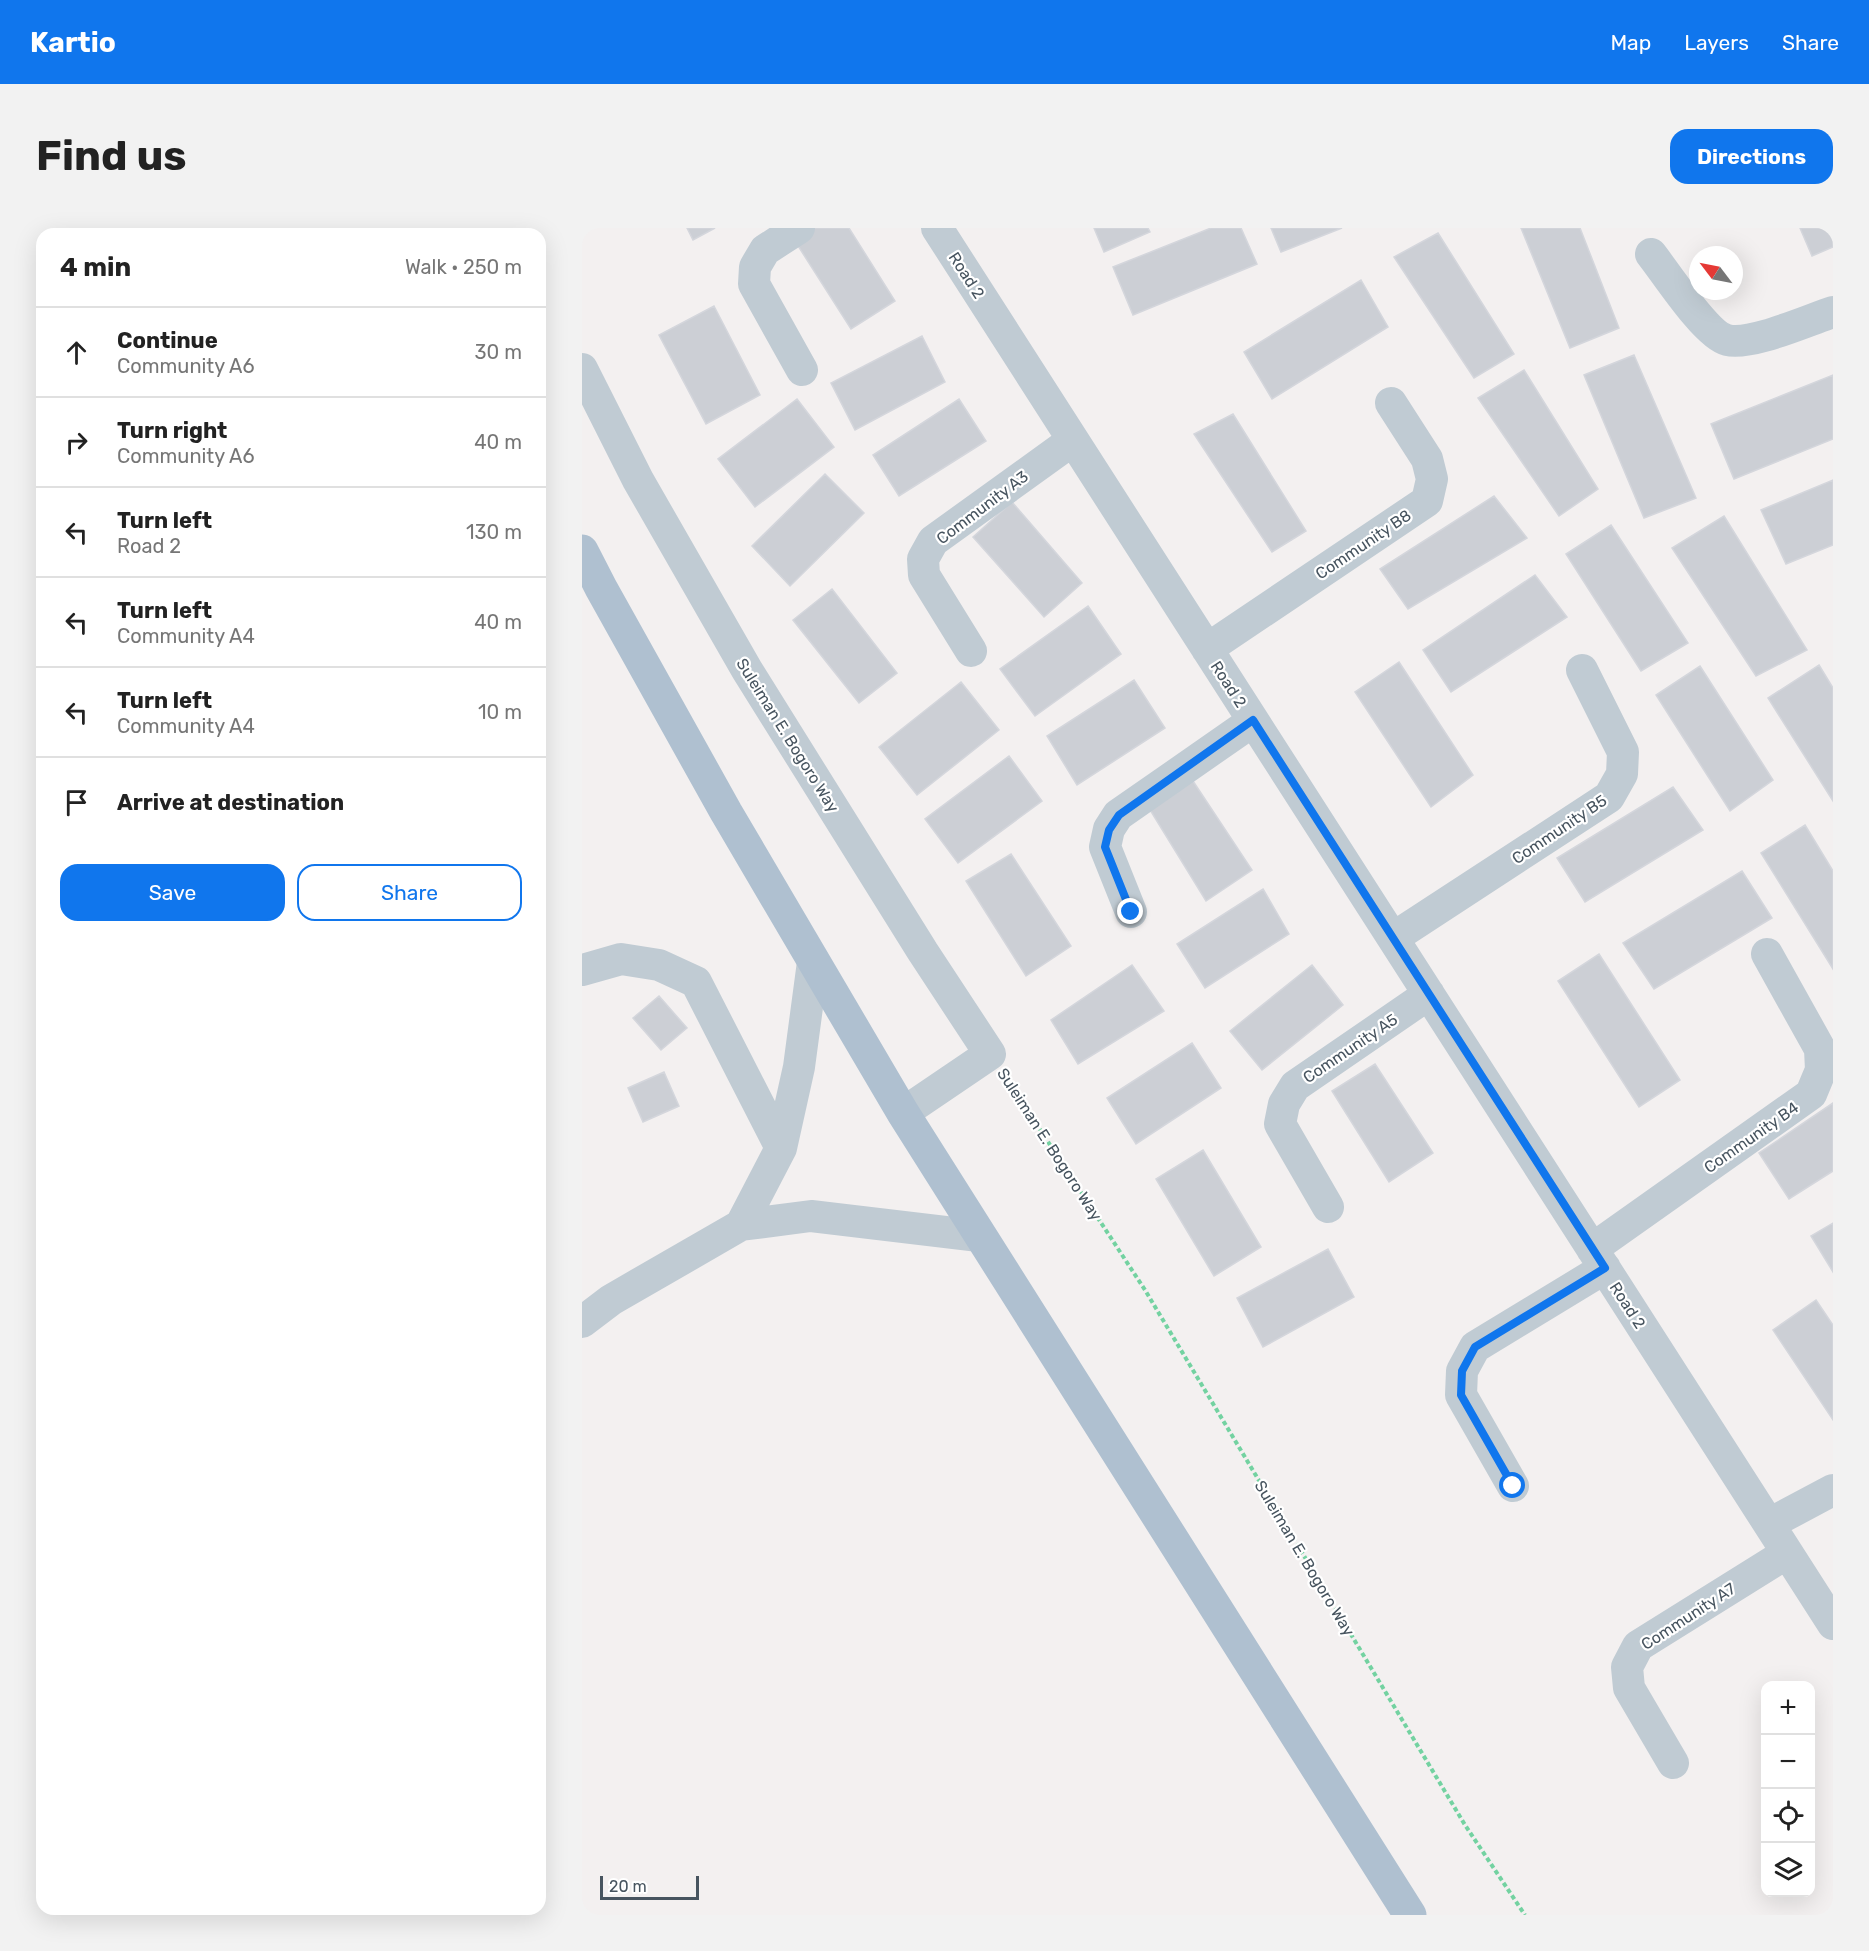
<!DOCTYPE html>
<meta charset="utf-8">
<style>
body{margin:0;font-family:Rubik,sans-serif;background:#f2f2f2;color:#222}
.controls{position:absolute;right:18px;bottom:18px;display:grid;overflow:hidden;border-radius:12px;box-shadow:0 6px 24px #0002}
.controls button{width:54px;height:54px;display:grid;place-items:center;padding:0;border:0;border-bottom:2px solid #e0e0e0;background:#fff;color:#222;font:30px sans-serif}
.compass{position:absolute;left:1107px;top:18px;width:54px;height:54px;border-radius:50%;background:#fff;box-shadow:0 6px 24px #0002;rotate:302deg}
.scale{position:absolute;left:18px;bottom:15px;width:99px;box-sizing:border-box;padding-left:6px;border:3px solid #47545f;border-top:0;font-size:16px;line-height:21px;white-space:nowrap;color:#47545f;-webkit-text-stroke:4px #fff;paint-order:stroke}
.stop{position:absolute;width:18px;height:18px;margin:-14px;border:4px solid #1076ed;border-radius:50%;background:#fff}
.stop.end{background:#1076ed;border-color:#fff;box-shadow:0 2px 6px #0008}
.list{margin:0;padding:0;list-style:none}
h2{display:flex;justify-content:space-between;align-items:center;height:78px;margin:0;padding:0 24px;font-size:26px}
h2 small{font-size:20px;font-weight:400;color:#767676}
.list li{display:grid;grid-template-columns:39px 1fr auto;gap:18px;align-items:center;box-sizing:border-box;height:90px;padding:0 24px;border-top:2px solid #e0e0e0}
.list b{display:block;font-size:22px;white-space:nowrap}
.list p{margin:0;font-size:20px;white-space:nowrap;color:#767676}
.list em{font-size:20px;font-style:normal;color:#767676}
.actions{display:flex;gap:12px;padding:18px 24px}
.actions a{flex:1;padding:14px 0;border:2px solid #1076ed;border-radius:18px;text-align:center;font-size:21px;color:#1076ed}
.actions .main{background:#1076ed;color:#fff}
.icon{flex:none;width:33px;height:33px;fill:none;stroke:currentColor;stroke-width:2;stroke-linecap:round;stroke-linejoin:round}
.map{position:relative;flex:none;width:1251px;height:1687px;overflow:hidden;border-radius:18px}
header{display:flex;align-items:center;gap:36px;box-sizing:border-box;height:84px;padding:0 30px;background:#1076ed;color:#fff}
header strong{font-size:28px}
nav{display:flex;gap:33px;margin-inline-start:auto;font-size:21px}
.intro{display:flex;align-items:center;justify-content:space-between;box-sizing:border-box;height:144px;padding:0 36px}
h1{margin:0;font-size:42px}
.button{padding:15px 27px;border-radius:18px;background:#1076ed;color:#fff;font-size:21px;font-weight:700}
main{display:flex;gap:36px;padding:0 36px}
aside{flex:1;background:#fff;border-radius:18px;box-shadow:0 6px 24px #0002}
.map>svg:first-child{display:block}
.building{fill:#cccfd5;stroke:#d4d6dc;stroke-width:1.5}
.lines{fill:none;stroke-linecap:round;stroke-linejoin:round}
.path{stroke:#73d2a1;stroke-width:4;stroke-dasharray:4.5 3;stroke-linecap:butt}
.minor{stroke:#c0cbd3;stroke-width:32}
.major{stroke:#afc0d0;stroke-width:33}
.route{stroke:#1076ed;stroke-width:8}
.labels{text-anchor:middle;stroke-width:4.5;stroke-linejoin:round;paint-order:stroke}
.street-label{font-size:16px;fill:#47545f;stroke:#fff}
</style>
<header>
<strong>Kartio</strong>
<nav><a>Map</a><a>Layers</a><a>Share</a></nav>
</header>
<div class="intro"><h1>Find us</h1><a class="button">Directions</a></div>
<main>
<aside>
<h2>4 min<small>Walk · 250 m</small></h2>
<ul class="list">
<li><svg class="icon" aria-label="ahead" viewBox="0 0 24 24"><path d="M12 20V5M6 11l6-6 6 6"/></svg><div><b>Continue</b><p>Community A6</p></div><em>30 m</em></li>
<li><svg class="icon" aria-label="right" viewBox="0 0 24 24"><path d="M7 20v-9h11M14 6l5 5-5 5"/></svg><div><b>Turn right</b><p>Community A6</p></div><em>40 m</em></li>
<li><svg class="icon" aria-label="left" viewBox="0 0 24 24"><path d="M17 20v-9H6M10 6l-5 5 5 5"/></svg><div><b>Turn left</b><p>Road 2</p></div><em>130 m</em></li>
<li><svg class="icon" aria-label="left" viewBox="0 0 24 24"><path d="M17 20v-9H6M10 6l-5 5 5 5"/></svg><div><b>Turn left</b><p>Community A4</p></div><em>40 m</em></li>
<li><svg class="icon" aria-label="left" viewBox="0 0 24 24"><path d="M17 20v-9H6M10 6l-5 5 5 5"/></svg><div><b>Turn left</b><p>Community A4</p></div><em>10 m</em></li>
<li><svg class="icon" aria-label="arrive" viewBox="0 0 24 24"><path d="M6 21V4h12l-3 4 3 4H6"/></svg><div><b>Arrive at destination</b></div></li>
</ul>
<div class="actions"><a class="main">Save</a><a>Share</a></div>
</aside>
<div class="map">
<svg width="1251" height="1687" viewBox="0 0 1251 1687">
<rect width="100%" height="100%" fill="#f3f0f0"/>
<path class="building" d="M105,0H133L111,12Z
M226,0H267L313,73L269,101L211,10Z
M512,0H566L568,4L522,24Z
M629,0H659L675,36L551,87L531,39Z
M689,0H760L699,24Z
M939,0H998L1037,100L988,120Z
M1218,0H1251V19L1230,28Z
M856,5L932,126L892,150L812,29Z
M779,52L806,99L690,171L662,124Z
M132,78L178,167L124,196L77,107Z
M340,108L363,154L273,202L249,155Z
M1052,127L1114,270L1062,290L1002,147Z
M942,142L1016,261L977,288L896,170Z
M1251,147V211L1152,251L1129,196Z
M215,171L252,219L173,279L136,231Z
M377,171L404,213L317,268L291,227Z
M651,186L724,303L690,324L612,206Z
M243,246L282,285L208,358L170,318Z
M1251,252V317L1204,336L1179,282Z
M912,268L945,310L826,381L798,341Z
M430,274L500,355L462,389L391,309Z
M1142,288L1225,422L1174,448L1090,320Z
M1029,297L1106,415L1059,443L984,326Z
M953,347L985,389L869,464L841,422Z
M250,361L315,445L277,475L211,392Z
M506,378L539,426L453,488L418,441Z
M817,434L891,547L849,579L773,464Z
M1237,437L1251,460V573L1186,470Z
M1118,438L1191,552L1148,583L1074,467Z
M552,452L583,500L495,557L465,508Z
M379,454L417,502L335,567L297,519Z
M427,528L460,573L376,635L343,591Z
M609,550L670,642L624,673L565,577Z
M1091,559L1121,602L1003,674L975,630Z
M1223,597L1251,643V741L1179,625Z
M429,626L489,718L444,748L384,653Z
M1160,643L1190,690L1072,761L1041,715Z
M681,661L707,706L623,760L595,716Z
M1017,726L1098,852L1057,879L976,753Z
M550,737L582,783L496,836L469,792Z
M730,737L761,777L680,842L648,803Z
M77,768L105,800L79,822L51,790Z
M610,815L639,860L554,916L525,870Z
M793,836L851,925L807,954L750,863Z
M82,844L97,878L61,894L46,860Z
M1251,875V943L1207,971L1177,925Z
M621,922L679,1019L632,1048L574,951Z
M1251,995V1044L1229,1008Z
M746,1021L772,1069L681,1119L655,1070Z
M1234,1072L1251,1097V1192L1191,1102Z"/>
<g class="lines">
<path class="path" d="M425,851L563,1062L883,1597L943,1687"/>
<path class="minor" d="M217,0L183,22L173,39L172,56L220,142
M355,0L1251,1396
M1069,26C1084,45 1124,107 1145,112C1169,118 1226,92 1251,84
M0,141L56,252L165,442L341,724L408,826L321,885
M625,421L845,273L850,251L845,231L809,175
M389,423L342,347L341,331L351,313L491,212
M549,684L523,619L527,601L536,587L671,493
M811,710L1027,569L1040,546L1041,524L1000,442
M0,742L39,731L77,737L114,754L199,920
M746,979L698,896L702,876L713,858L847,766
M159,997L229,988L397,1008
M1010,1021L1229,866L1239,842L1238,821L1185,726
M0,1094L29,1072L159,997L199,920L217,839L231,734
M931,1258L879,1167L880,1143L893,1119L1023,1040
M1187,1296L1251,1262
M1091,1535L1047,1460L1045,1439L1056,1418L1205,1325"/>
<path class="major" d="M0,323L19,360L144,584L321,885L828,1687"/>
</g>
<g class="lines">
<path class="route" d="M549,684L523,619L527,602L537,587L671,492L1023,1040L893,1119L880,1143L879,1167L931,1258"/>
</g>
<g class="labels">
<g class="street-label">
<text transform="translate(385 47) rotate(57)" y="6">Road 2</text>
<text transform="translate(400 279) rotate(-37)" y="6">Community A3</text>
<text transform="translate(781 316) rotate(-34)" y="6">Community B8</text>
<text transform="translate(647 456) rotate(57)" y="6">Road 2</text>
<text transform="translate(206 507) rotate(58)" y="6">Suleiman E. Bogoro Way</text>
<text transform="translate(977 601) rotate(-34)" y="6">Community B5</text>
<text transform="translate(768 820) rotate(-34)" y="6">Community A5</text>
<text transform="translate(1169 909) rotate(-35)" y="6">Community B4</text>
<text transform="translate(468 916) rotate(57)" y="6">Suleiman E. Bogoro Way</text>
<text transform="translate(1046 1077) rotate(57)" y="6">Road 2</text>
<text transform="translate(723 1330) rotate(59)" y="6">Suleiman E. Bogoro Way</text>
<text transform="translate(1106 1388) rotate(-33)" y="6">Community A7</text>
</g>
</g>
</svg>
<div class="controls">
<button>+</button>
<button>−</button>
<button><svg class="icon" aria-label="locate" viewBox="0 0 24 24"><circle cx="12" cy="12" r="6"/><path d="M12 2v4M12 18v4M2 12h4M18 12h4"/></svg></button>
<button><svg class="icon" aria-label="layers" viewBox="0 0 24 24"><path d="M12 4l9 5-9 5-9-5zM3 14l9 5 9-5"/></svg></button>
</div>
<svg class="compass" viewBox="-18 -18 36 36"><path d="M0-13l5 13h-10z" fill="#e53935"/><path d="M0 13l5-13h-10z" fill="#767676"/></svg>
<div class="scale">20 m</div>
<div class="stop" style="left:931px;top:1258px"></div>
<div class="stop end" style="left:549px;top:684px"></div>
</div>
</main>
